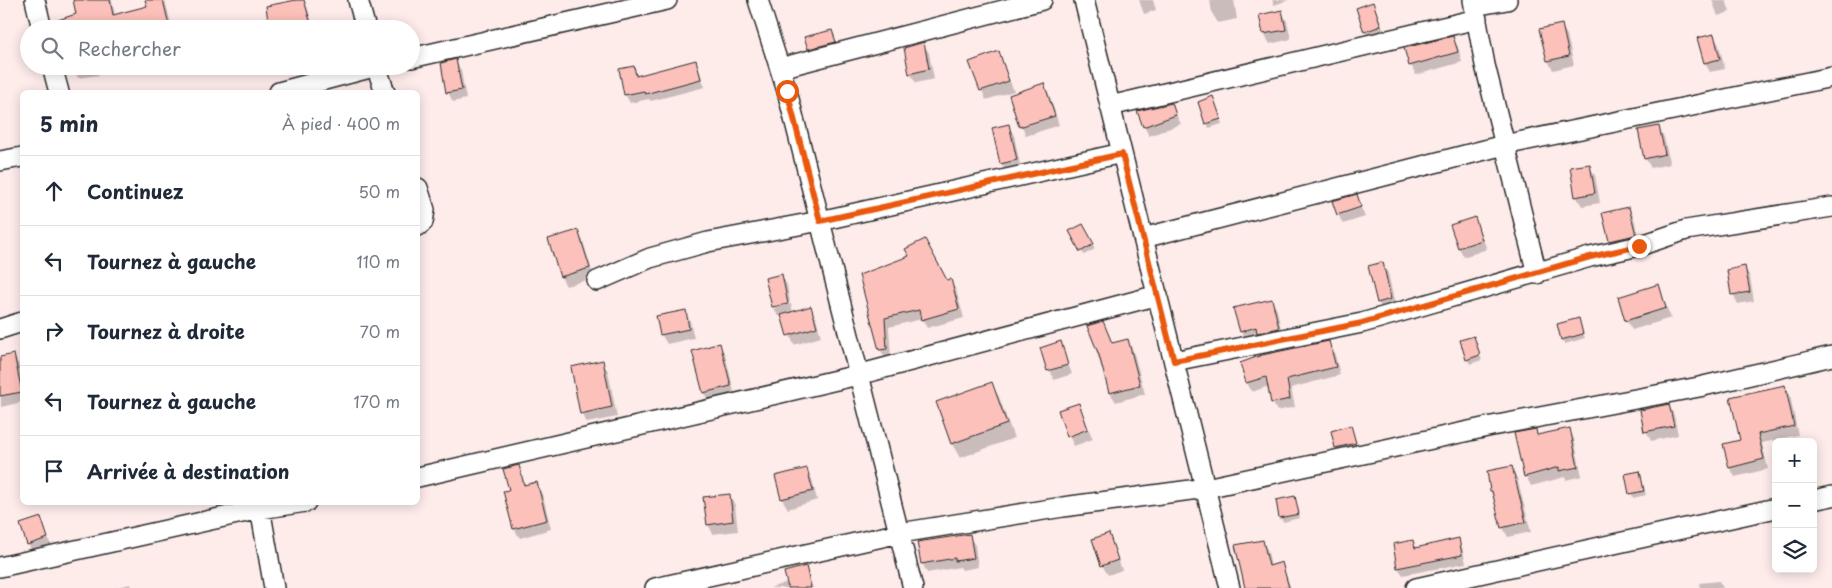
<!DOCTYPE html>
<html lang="fr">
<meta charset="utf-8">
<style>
body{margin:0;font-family:"Playpen Sans",sans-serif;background:#f6f6f7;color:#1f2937}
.controls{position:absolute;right:15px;bottom:15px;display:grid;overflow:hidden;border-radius:8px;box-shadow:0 2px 12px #0003}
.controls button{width:45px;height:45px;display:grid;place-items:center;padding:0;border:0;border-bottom:1px solid #e0e1e3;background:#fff;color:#1f2937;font:25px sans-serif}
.stop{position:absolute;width:15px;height:15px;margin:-11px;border:4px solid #ea580c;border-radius:50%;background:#fff}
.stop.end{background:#ea580c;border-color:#fff;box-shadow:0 1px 5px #0008}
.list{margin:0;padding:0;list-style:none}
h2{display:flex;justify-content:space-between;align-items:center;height:65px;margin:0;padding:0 20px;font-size:21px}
h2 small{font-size:16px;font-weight:400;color:#747a83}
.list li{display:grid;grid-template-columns:32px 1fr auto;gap:15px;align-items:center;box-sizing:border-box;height:70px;padding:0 20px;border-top:1px solid #e0e1e3}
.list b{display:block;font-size:19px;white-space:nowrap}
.list em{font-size:16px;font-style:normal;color:#747a83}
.icon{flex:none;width:28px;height:28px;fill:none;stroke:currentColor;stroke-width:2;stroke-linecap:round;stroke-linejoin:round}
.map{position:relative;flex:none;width:1832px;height:588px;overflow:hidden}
.search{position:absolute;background:#fff;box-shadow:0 2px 12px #0003;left:20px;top:20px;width:400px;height:55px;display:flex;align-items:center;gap:12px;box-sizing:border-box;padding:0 18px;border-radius:28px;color:#747a83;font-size:19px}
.panel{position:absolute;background:#fff;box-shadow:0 2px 12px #0003;left:20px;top:90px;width:400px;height:415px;border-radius:8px}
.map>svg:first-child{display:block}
.shadow{fill:#0003}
.building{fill:#fdc1bb;stroke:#2b2b2b}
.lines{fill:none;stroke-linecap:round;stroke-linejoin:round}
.street-casing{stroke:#2b2b2b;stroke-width:22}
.street{stroke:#fff;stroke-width:19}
.route{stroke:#ea580c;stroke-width:6}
</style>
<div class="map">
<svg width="1832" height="588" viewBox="0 0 1832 588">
<rect width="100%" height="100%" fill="#feeceb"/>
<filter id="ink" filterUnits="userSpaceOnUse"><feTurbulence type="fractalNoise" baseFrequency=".02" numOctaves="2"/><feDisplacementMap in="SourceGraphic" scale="10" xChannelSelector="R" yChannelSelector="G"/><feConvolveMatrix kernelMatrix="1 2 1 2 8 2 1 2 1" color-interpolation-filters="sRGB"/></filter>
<g filter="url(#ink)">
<path class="shadow" d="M74,0H112L115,15L148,7L146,0H165L172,28L167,29L77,14Z
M299,0H303L307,7L314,29H271Z
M1139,0H1153L1156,10L1144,14Z
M1210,0H1234L1237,19L1218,23L1212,13Z
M1272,0H1289L1274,5Z
M1712,0H1726L1730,12L1718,16Z
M1373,3L1386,35L1370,41L1365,31Z
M1281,11L1287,21L1291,39L1270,44L1264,34L1260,16Z
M205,22L208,29H187Z
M1561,25L1567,35L1574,65L1553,70L1548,61Z
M832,31L840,52L814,58L809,49Z
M1713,35L1719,45L1725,69L1710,72L1705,63Z
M1453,38L1458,47L1462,62L1416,75L1411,65Z
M923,44L929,53L934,79L916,83L910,73Z
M998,53L1014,91L986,100L971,63Z
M455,61L461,70L466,99L453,102L448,92Z
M696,62L705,87L651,101L649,99L630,103L625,94L633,67L638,76Z
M72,66H98L99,75L78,78Z
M1044,85L1049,94L1059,125L1026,136L1010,96Z
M1215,102L1222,124L1209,128L1199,103Z
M1171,104L1181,124L1149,136L1144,126Z
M1008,126L1014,135L1021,170L1007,173L1001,164Z
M1658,127L1664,137L1670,164L1651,168L1645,158Z
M1589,166L1595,175L1600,203L1582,206L1576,196Z
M1356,196L1365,217L1343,224L1338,214Z
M1629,208L1634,218L1641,245L1615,250L1610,241L1604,214Z
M1474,218L1487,249L1464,257L1459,248Z
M1082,225L1095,249L1084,255L1071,232Z
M578,231L583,241L594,278L566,286L561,277Z
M1382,264L1388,273L1396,309L1384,312L1378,302Z
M1745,268L1750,277L1754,301L1738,304L1733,294Z
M781,275L787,285L790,302L774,306V308L791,304L793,313L810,308L816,317L821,337L794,345L782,316H778L773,307L767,279Z
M860,276L950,281L956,290L964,318L927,328L922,319L889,327L891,357L885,358L880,349Z
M1658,286L1671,318L1632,330L1626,320Z
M1271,300L1277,310L1283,338L1247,341L1241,332Z
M685,312L690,321L694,338L667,344L661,334Z
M1578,320L1585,338L1565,344L1562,339Z
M1103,323L1113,344L1127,340L1133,350L1145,394L1116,402L1110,393L1088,326Z
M1473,337L1482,360L1470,364L1467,359Z
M1060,343L1072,374L1054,380L1042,349Z
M1328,343L1334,351L1340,375L1291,388L1295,407L1277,411L1272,402L1269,386L1252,392L1247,383L1241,363Z
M719,345L725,354L735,396L709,402L704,393L694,352Z
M14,356L19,365L22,381V402L1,407L0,358Z
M602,362L608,371L617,417L587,423L582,413Z
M991,383L999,397L1014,438L960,458L952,444L938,402Z
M1784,386L1790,395L1798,435L1762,443L1768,469L1735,477L1730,468L1742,441Z
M1078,404L1093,439L1074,446L1069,436Z
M1669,405L1674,415L1678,435L1651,441L1646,431Z
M1350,427L1357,447L1339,452L1332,432Z
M1569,429L1574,439L1582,476L1566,480L1565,477L1531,486L1526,476L1535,431L1538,436Z
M518,467L526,486L536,483L542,492L551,529L520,538L514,529L505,492L510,491Z
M1511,468L1517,478L1531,532L1508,537L1503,528L1491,491Z
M806,469L812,479L817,500L788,509L782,499L776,477Z
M1640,473L1646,495L1633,498L1627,475Z
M729,495L735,505L738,531L713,534L708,524Z
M1295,497L1300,518L1283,522L1280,517Z
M40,518L52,548L34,554L28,544Z
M1109,535L1122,570L1108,575L1102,565Z
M969,536L975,545L978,567L962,570L960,567L927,573L922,563Z
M1458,540L1462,547L1466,563L1403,575L1398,568L1413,542L1417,549Z
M1262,542L1268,551L1271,567L1281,564L1291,588H1246Z
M806,568L813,588H770L788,582Z
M1781,569H1796V570L1783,573Z
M1719,581L1723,588H1700L1699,583Z
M130,584L132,588H115Z"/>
<path class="building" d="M73,0H110L113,15L147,6L145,0H163L170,29H53L52,22L76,14Z
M296,0H304L311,24L297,29H269L266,6Z
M1373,2L1381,26L1364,32L1356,8Z
M1282,10L1286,30L1263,34L1259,15Z
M1562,24L1569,56L1547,61L1539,29Z
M832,30L836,42L808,49L804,37Z
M1714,34L1720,59L1704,63L1697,38Z
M1453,36L1458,52L1409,66L1404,48Z
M924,42L929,69L909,74L904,48Z
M999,51L1009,81L980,91L969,62Z
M456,59L462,90L446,93L441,63Z
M696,60L701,79L645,94L644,91L624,95L619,69L634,66L636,76Z
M1044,83L1055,116L1019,127L1009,95Z
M1213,96L1221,119L1205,124L1198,102Z
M1172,103L1176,115L1143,127L1137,111Z
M1009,124L1017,160L1000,164L992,128Z
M1659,126L1665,154L1644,159L1638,130Z
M1590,164L1595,193L1575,197L1570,167Z
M1357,194L1361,207L1337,215L1332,201Z
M1629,207L1636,235L1609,241L1602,213Z
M1475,217L1482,240L1458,248L1450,225Z
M1083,224L1094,244L1080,252L1069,231Z
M578,230L590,268L560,277L548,239Z
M925,239L947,280L951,279L959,309L921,320L919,310L885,318L887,349L879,350L859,275L909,256L905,249Z
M1383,262L1391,299L1377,303L1368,266Z
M1745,266L1750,292L1731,295L1727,270Z
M782,274L788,304L772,307L765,278Z
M1659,284L1666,308L1625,321L1618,297Z
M1272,299L1279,328L1257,333L1256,327L1240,332L1233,308Z
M811,306L817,327L787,336L781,315Z
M686,310L689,329L660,335L656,316Z
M1579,318L1583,334L1561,340L1557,324Z
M1103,321L1112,343L1128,339L1140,385L1109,393L1099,355L1087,326Z
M1474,336L1480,355L1466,360L1460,340Z
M1061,341L1068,365L1047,371L1040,348Z
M1329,341L1336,367L1287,379L1290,399L1271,403L1266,377L1246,383L1240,363L1262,355Z
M720,343L731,386L703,393L692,351Z
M14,354L22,392L0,396V357Z
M603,360L612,407L580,414L571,367Z
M992,382L1007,424L951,444L936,402Z
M1785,385L1794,426L1758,434L1764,459L1729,468L1723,444L1740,440L1730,397Z
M1079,403L1088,429L1067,437L1058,410Z
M1669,404L1674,426L1644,432L1640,410Z
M1351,425L1356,443L1335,448L1331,431Z
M1570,428L1578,467L1559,471V467L1524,477L1514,433L1536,429L1537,435Z
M519,465L524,485L537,482L547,520L513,529L503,491L509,490L503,469Z
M1512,466L1526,522L1501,528L1492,491H1490L1487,471Z
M807,468L813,491L781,499L775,476Z
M1640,471L1644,491L1629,494L1625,474Z
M730,494L733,521L707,525L703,497Z
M1295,496L1299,514L1279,518L1276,500Z
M41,517L48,538L27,545L20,524Z
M1109,533L1118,560L1101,566L1092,539Z
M970,534L974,558L955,561V558L921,564L917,542Z
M1459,538L1462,555L1397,568L1393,544L1413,540L1415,548Z
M1263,540L1269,566L1282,562L1289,588H1245L1235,545Z
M806,566L811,588H788L784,572Z"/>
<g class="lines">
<defs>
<path id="street" d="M35,0L42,29
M358,0L366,29
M758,0L787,91L913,588
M1084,0L1230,588
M1473,0L1485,65L1537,274
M1474,6L1507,0
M411,58L667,0
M52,66L59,92
M376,66L385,92
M780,68L1042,0
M279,92L377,66
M1110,106L1477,19
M0,161L22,157
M418,188L425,210L423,222L418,226
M1143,238L1504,145L1832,77
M597,281L650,258L708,242L820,221L1122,153
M0,329L22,322
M1174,361L1362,323L1590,257L1639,246L1686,230L1832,207
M418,477L858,375L1158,295
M1813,500L1832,496
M259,502L274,588
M0,567L260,509L306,502
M655,588L900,533L1063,507L1206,488L1492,426L1699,387L1832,356
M1416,588L1776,508"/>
</defs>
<use href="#street" class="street-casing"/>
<use href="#street" class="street"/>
</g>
</g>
<g class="lines" filter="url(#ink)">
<path class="route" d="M787,91L820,221L1122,154L1174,361L1362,323L1590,257L1639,246"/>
</g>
</svg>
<div class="controls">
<button>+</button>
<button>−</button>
<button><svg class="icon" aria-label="layers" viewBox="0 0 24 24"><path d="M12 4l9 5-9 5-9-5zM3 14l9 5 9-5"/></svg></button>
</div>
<div class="stop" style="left:787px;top:91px"></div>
<div class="stop end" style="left:1639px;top:246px"></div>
<div class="search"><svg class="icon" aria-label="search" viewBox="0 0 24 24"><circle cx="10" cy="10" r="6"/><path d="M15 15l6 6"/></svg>Rechercher</div>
<section class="panel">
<h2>5 min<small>À pied · 400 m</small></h2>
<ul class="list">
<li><svg class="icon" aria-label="ahead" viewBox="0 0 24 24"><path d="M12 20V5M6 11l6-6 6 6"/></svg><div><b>Continuez</b></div><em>50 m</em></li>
<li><svg class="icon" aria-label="left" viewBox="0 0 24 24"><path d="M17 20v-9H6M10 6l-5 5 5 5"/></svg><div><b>Tournez à gauche</b></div><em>110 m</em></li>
<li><svg class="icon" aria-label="right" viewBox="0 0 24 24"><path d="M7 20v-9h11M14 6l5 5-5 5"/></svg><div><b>Tournez à droite</b></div><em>70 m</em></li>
<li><svg class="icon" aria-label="left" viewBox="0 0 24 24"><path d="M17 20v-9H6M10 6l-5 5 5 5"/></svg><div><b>Tournez à gauche</b></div><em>170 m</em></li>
<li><svg class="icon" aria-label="arrive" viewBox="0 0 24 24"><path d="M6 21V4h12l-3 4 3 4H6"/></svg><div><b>Arrivée à destination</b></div></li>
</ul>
</section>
</div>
